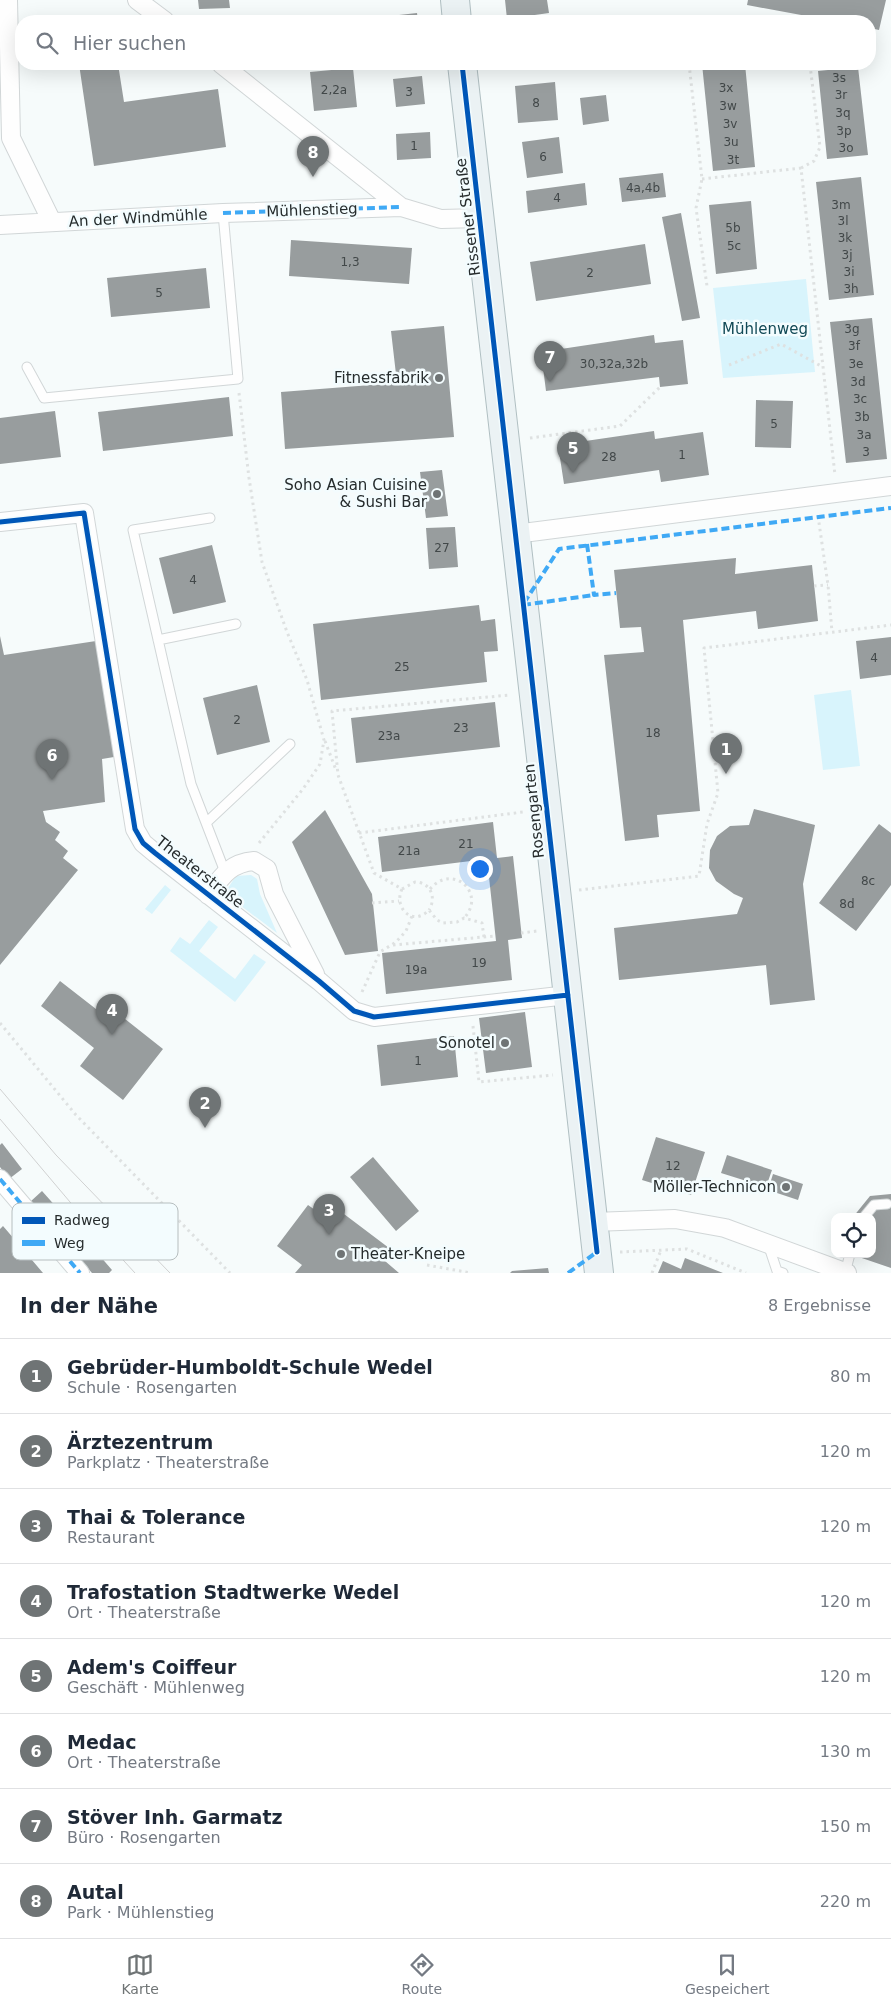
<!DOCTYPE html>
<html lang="de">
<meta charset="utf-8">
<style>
body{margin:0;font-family:"DejaVu Sans",sans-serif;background:#f6f6f7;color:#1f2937}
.controls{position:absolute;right:15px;bottom:15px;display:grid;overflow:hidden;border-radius:10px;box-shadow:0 5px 20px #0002}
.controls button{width:45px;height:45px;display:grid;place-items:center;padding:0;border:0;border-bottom:1px solid #e0e1e3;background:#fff;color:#1f2937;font:25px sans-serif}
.you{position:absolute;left:479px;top:868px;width:18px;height:18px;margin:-12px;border:4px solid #fff;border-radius:50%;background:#1a73e8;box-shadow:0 0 0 8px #1a73e833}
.badge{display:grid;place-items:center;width:32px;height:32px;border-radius:50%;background:#6f7475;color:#fff;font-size:16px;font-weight:700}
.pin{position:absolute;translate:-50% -41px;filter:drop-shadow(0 1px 2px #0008)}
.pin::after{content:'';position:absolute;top:26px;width:18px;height:15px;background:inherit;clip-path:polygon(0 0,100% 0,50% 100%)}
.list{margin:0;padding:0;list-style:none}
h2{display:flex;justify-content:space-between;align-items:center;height:65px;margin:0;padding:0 20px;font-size:21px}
h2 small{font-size:16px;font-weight:400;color:#747a83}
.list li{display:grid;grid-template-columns:32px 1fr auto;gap:15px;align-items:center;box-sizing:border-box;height:75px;padding:0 20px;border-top:1px solid #e0e1e3}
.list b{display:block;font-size:19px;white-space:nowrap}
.list p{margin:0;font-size:16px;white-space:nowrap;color:#747a83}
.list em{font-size:16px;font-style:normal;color:#747a83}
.icon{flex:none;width:28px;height:28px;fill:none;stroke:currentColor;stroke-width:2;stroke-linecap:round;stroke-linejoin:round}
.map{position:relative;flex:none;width:891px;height:1273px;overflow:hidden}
.search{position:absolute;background:#fff;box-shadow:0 5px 20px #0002;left:15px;right:15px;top:15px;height:55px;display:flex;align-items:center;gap:12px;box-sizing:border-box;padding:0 18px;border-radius:20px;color:#747a83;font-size:19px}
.sheet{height:665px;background:#fff}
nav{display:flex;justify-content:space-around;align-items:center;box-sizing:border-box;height:70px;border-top:1px solid #e0e1e3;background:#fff;font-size:14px;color:#747a83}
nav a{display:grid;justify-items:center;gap:2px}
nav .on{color:#6f7475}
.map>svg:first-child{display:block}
.green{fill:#d8f4fc}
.building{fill:#989d9e}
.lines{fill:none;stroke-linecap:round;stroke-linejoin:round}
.lane-casing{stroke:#d1d6d7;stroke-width:11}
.street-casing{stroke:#d1d6d7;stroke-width:20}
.primary-casing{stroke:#b0bfc2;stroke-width:30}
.path{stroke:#dee1e1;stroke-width:3;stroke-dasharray:2.5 4;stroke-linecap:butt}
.lane{stroke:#fefefe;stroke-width:9}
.street{stroke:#fefefe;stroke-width:18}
.primary{stroke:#ebf2f4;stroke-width:28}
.tram{stroke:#d0d1d1;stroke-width:1}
.quiet{stroke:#3fa9f5;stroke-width:4;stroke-dasharray:8 4;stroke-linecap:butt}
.cycleway-casing{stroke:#f3fcfe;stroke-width:8}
.cycleway{stroke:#0057b8;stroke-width:5}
.poi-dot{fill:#6f7475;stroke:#f3fcfe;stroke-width:2}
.labels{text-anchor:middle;stroke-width:5;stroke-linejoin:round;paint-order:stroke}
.number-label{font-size:12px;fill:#424849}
.street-label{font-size:15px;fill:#262c2d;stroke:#f3fcfe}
.park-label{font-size:15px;fill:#114956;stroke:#f3fcfe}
.poi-label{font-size:15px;fill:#262c2d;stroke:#f3fcfe;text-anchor:end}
.key{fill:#f3fcfe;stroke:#b6bebf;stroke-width:1}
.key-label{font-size:14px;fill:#262c2d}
</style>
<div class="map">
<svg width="891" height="1273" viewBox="0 0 891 1273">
<rect width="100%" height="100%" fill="#f6fbfb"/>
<path class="green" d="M806,279L815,372L723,378L713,288Z
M851,690L860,766L823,770L814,695Z
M251,875L257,879L260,894L277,933L232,899L228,888L236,876Z
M165,885L171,890L152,914L145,909Z
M209,920L218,927L199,951L235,979L254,954L266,962L235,1002L170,951L180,937L190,944Z"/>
<path class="building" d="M198,0H229L230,8L199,9Z
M505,0H547L549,13L507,19Z
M748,0H886L879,30L870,28V21H839L812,16V17L747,5Z
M417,13L418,21H363V19Z
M79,64H118L124,102L218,89L226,147L94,166Z
M702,64H745L755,167L713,171Z
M858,67L868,155L827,159L818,71Z
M353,68L357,107L314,111L310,72Z
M422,76L425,104L396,107L393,79Z
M555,82L558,120L518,123L515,86Z
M606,95L609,121L583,125L580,98Z
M430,132L431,158L397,160L396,134Z
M559,137L563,173L527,178L522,142Z
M663,173L666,197L622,202L619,178Z
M861,177L874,295L829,300L816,182Z
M585,183L587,205L528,213L526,191Z
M751,201L757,269L716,274L709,205Z
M681,213L700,318L682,321L662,217Z
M291,240L412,248L409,284L289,276Z
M645,244L651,284L536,301L530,262Z
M206,268L210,308L111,317L107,278Z
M872,318L887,459L846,463L830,322Z
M444,326L454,437L285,449L281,392L397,383L391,331Z
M654,335L655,343L683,340L688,384L660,387L659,377L546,391L541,352Z
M229,397L233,436L103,451L98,412Z
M756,400L793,401L791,448L755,447Z
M55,411L61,457L0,464V418Z
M654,431L655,439L703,432L709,475L661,482L659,470L564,484L558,445Z
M442,470L448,516L426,518L420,472Z
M455,527L458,567L429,569L426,528Z
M212,545L226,602L173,614L159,558Z
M736,558L735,574L812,565L818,621L758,629L756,611L683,620L700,811L657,815L659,837L625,841L604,655L644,652L641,627L620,628L614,570Z
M479,605L481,621L495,619L498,651L484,652L487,682L321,700L313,624Z
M0,636L4,655L96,641L114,757L102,759L105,802L43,811L46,822L60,832L55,840L68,851L63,858L78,870L0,965Z
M891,637V675L860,679L856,641Z
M257,685L270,742L217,755L203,698Z
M495,702L500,747L356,763L351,718Z
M754,809L815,825L803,884L815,1000L770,1005L766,965L619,980L614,928L737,914L743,898L734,894L716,881L709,868L710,850L717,836L730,826L749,825Z
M325,810L372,894L378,951L345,955L292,842Z
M493,822L497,858L513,856L522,938L508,940L512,980L386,994L382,953L496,941L487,859L382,872L378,837Z
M879,824L891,833V885L856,931L819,903Z
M60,981L114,1023L120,1015L163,1049L123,1100L80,1066L94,1048L41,1006Z
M525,1012L532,1067L486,1073L479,1018Z
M454,1036L458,1077L381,1086L377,1045Z
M656,1137L705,1152L691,1195L642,1180Z
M2,1143L22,1169L9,1179L0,1167V1145Z
M727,1155L772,1170L766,1187L721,1173Z
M373,1157L419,1211L396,1231L350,1177Z
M773,1174L803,1184L798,1200L768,1190Z
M42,1191L75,1228L62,1239L30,1202Z
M891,1194V1268L853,1255L872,1254V1217H853L870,1196Z
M308,1205L335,1224L344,1214L393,1251L385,1261L399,1273H295L302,1265L277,1246Z
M3,1226L15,1240L43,1273H0V1229Z
M80,1233L112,1270L109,1273H92L67,1244Z
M685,1258L723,1273H658L663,1261L681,1269Z
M548,1268L549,1273H510L512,1271Z"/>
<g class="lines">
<defs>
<path id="lane" d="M27,367L44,398L238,379L223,213
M210,518L133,530L191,784L225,872
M158,640L236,624
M207,822L290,744
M864,1217L874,1205L887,1204
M768,1244L777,1271L783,1273
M845,1273L850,1254"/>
<path id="street" d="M8,0L11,138L52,222
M137,0L165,21
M221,64L401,207L441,219L480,218
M0,225L223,213L401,207
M0,522L84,513L135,829L143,843L155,853L319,981L354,1011L374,1017L568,995
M515,534L891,486
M208,895C222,876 230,863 254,861L267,869L274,894L315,974
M0,1179L80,1273
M593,1222L675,1219L725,1228L847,1273"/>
<path id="primary" d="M455,0L457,21
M462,64C510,467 553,870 599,1273"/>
</defs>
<use href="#lane" class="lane-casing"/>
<use href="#street" class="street-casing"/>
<use href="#primary" class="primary-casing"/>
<path class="path" d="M689,64L702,179L696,208L707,286
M801,168L814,161L820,147L810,65
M702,179L801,168L835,475
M729,365L781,344L821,366
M239,393L249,478L262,562L287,632L307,680L324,740L320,764L303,789L259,843
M530,438L620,426L660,387
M818,516L828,585L832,632
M814,586L828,585
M325,741L336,770
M359,833L523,812
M402,889L415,882C430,882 437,897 429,910
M430,889C453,862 487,894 464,918
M579,890L699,876L707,824L718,793L704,648L891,625
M372,903L399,901
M521,933L537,931
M484,937L482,923L464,918L457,922L443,923L437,920L429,910C413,927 393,908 402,889L374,873L338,775L332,711L510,695
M393,945L495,936
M362,992L380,952L396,942L406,931L412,916
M0,1023L76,1115L230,1273
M473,1026L479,1082L553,1075
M620,1252L687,1249L746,1273
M427,1265L471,1273
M652,1273L661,1250"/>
<use href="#lane" class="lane"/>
<use href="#street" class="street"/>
<use href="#primary" class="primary"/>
<path class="tram" d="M0,1089L56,1155L170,1273
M0,1119L70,1202L135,1273"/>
<path class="quiet" d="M223,213L401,207
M587,544L594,595L616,593
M524,603L559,549L891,508
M523,605L594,595
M0,1179L80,1273
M568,1273L597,1252"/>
<defs>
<path id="cycleway" d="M462,64C509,460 550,856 597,1252
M0,522L84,513L135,829L143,843L155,853L319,981L354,1011L374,1017L568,995"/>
</defs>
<use href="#cycleway" class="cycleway-casing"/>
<use href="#cycleway" class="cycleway"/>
</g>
<g class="poi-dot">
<circle cx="439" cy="378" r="5"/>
<circle cx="437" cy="494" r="5"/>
<circle cx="505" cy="1043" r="5"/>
<circle cx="786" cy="1187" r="5"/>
<circle cx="341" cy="1254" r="5"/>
</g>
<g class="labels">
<g class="number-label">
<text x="839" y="82">3s</text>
<text x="726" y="92">3x</text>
<text x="334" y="94">2,2a</text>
<text x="409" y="96">3</text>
<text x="841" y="99">3r</text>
<text x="536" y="107">8</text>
<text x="728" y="110">3w</text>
<text x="843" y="117">3q</text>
<text x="730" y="128">3v</text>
<text x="844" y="135">3p</text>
<text x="731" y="146">3u</text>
<text x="414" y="150">1</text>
<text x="846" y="152">3o</text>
<text x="543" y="161">6</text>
<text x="733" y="164">3t</text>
<text x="643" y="192">4a,4b</text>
<text x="557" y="202">4</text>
<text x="841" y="209">3m</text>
<text x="843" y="225">3l</text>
<text x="733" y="232">5b</text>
<text x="845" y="242">3k</text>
<text x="734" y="250">5c</text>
<text x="847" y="259">3j</text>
<text x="350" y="266">1,3</text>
<text x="849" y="276">3i</text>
<text x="590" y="277">2</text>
<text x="851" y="293">3h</text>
<text x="159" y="297">5</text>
<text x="852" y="333">3g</text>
<text x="854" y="350">3f</text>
<text x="614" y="368">30,32a,32b</text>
<text x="856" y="368">3e</text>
<text x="858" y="386">3d</text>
<text x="860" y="403">3c</text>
<text x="862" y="421">3b</text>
<text x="774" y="428">5</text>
<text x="864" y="439">3a</text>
<text x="866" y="456">3</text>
<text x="682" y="459">1</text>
<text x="609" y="461">28</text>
<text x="442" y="552">27</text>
<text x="193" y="584">4</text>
<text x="874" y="662">4</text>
<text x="402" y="671">25</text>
<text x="237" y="724">2</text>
<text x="461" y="732">23</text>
<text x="653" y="737">18</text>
<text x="389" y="740">23a</text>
<text x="466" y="848">21</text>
<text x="409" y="855">21a</text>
<text x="868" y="885">8c</text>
<text x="847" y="908">8d</text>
<text x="479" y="967">19</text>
<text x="416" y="974">19a</text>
<text x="418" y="1065">1</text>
<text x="673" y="1170">12</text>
</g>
<g class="street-label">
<text transform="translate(312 210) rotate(-2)" y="5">Mühlenstieg</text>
<text transform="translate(468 217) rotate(-97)" y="5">Rissener Straße</text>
<text transform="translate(138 218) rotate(-3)" y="5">An der Windmühle</text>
<text transform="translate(534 811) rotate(-96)" y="5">Rosengarten</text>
<text transform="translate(200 872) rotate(38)" y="5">Theaterstraße</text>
</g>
<g class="park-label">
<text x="765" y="334">Mühlenweg</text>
</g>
<g class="poi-label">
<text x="429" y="383">Fitnessfabrik</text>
<text x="427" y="490">Soho Asian Cuisine<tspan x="427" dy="17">&amp; Sushi Bar</tspan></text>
<text x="495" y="1048">Sonotel</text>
<text x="776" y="1192">Möller-Technicon</text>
<text x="351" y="1259" text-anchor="start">Theater-Kneipe</text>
</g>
</g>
<rect x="12" y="1203" width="166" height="57" rx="8" class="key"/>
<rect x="22" y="1217" width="23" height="7" fill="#0057b8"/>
<rect x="22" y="1240" width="23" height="6" fill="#3fa9f5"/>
<g class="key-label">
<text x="54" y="1225">Radweg</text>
<text x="54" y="1248">Weg</text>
</g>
</svg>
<div class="controls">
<button><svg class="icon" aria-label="locate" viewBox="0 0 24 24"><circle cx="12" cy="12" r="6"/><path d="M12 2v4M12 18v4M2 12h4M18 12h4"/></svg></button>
</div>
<div class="you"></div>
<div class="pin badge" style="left:726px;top:774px">1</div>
<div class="pin badge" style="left:205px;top:1128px">2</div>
<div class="pin badge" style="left:329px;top:1235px">3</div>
<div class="pin badge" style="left:112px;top:1035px">4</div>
<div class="pin badge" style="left:573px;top:473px">5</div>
<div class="pin badge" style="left:52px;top:780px">6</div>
<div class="pin badge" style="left:550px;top:382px">7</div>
<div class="pin badge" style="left:313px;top:177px">8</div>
<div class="search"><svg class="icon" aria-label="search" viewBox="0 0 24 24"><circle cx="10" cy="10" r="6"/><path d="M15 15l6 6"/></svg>Hier suchen</div>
</div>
<section class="sheet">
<h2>In der Nähe<small>8 Ergebnisse</small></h2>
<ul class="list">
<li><span class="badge">1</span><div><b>Gebrüder-Humboldt-Schule Wedel</b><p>Schule · Rosengarten</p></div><em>80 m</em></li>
<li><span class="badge">2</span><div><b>Ärztezentrum</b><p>Parkplatz · Theaterstraße</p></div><em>120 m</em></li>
<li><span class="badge">3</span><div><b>Thai &amp; Tolerance</b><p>Restaurant</p></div><em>120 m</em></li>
<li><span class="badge">4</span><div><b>Trafostation Stadtwerke Wedel</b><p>Ort · Theaterstraße</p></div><em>120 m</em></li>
<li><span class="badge">5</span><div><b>Adem's Coiffeur</b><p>Geschäft · Mühlenweg</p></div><em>120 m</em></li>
<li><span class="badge">6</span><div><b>Medac</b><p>Ort · Theaterstraße</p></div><em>130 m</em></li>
<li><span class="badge">7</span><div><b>Stöver Inh. Garmatz</b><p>Büro · Rosengarten</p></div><em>150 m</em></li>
<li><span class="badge">8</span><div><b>Autal</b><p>Park · Mühlenstieg</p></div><em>220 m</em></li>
</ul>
</section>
<nav>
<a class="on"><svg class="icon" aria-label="map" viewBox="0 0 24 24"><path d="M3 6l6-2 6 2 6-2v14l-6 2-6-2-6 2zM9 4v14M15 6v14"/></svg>Karte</a>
<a><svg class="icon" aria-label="directions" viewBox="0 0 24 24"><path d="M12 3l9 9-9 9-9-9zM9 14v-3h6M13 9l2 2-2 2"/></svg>Route</a>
<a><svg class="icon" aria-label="saved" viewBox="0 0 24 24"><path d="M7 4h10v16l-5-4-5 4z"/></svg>Gespeichert</a>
</nav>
